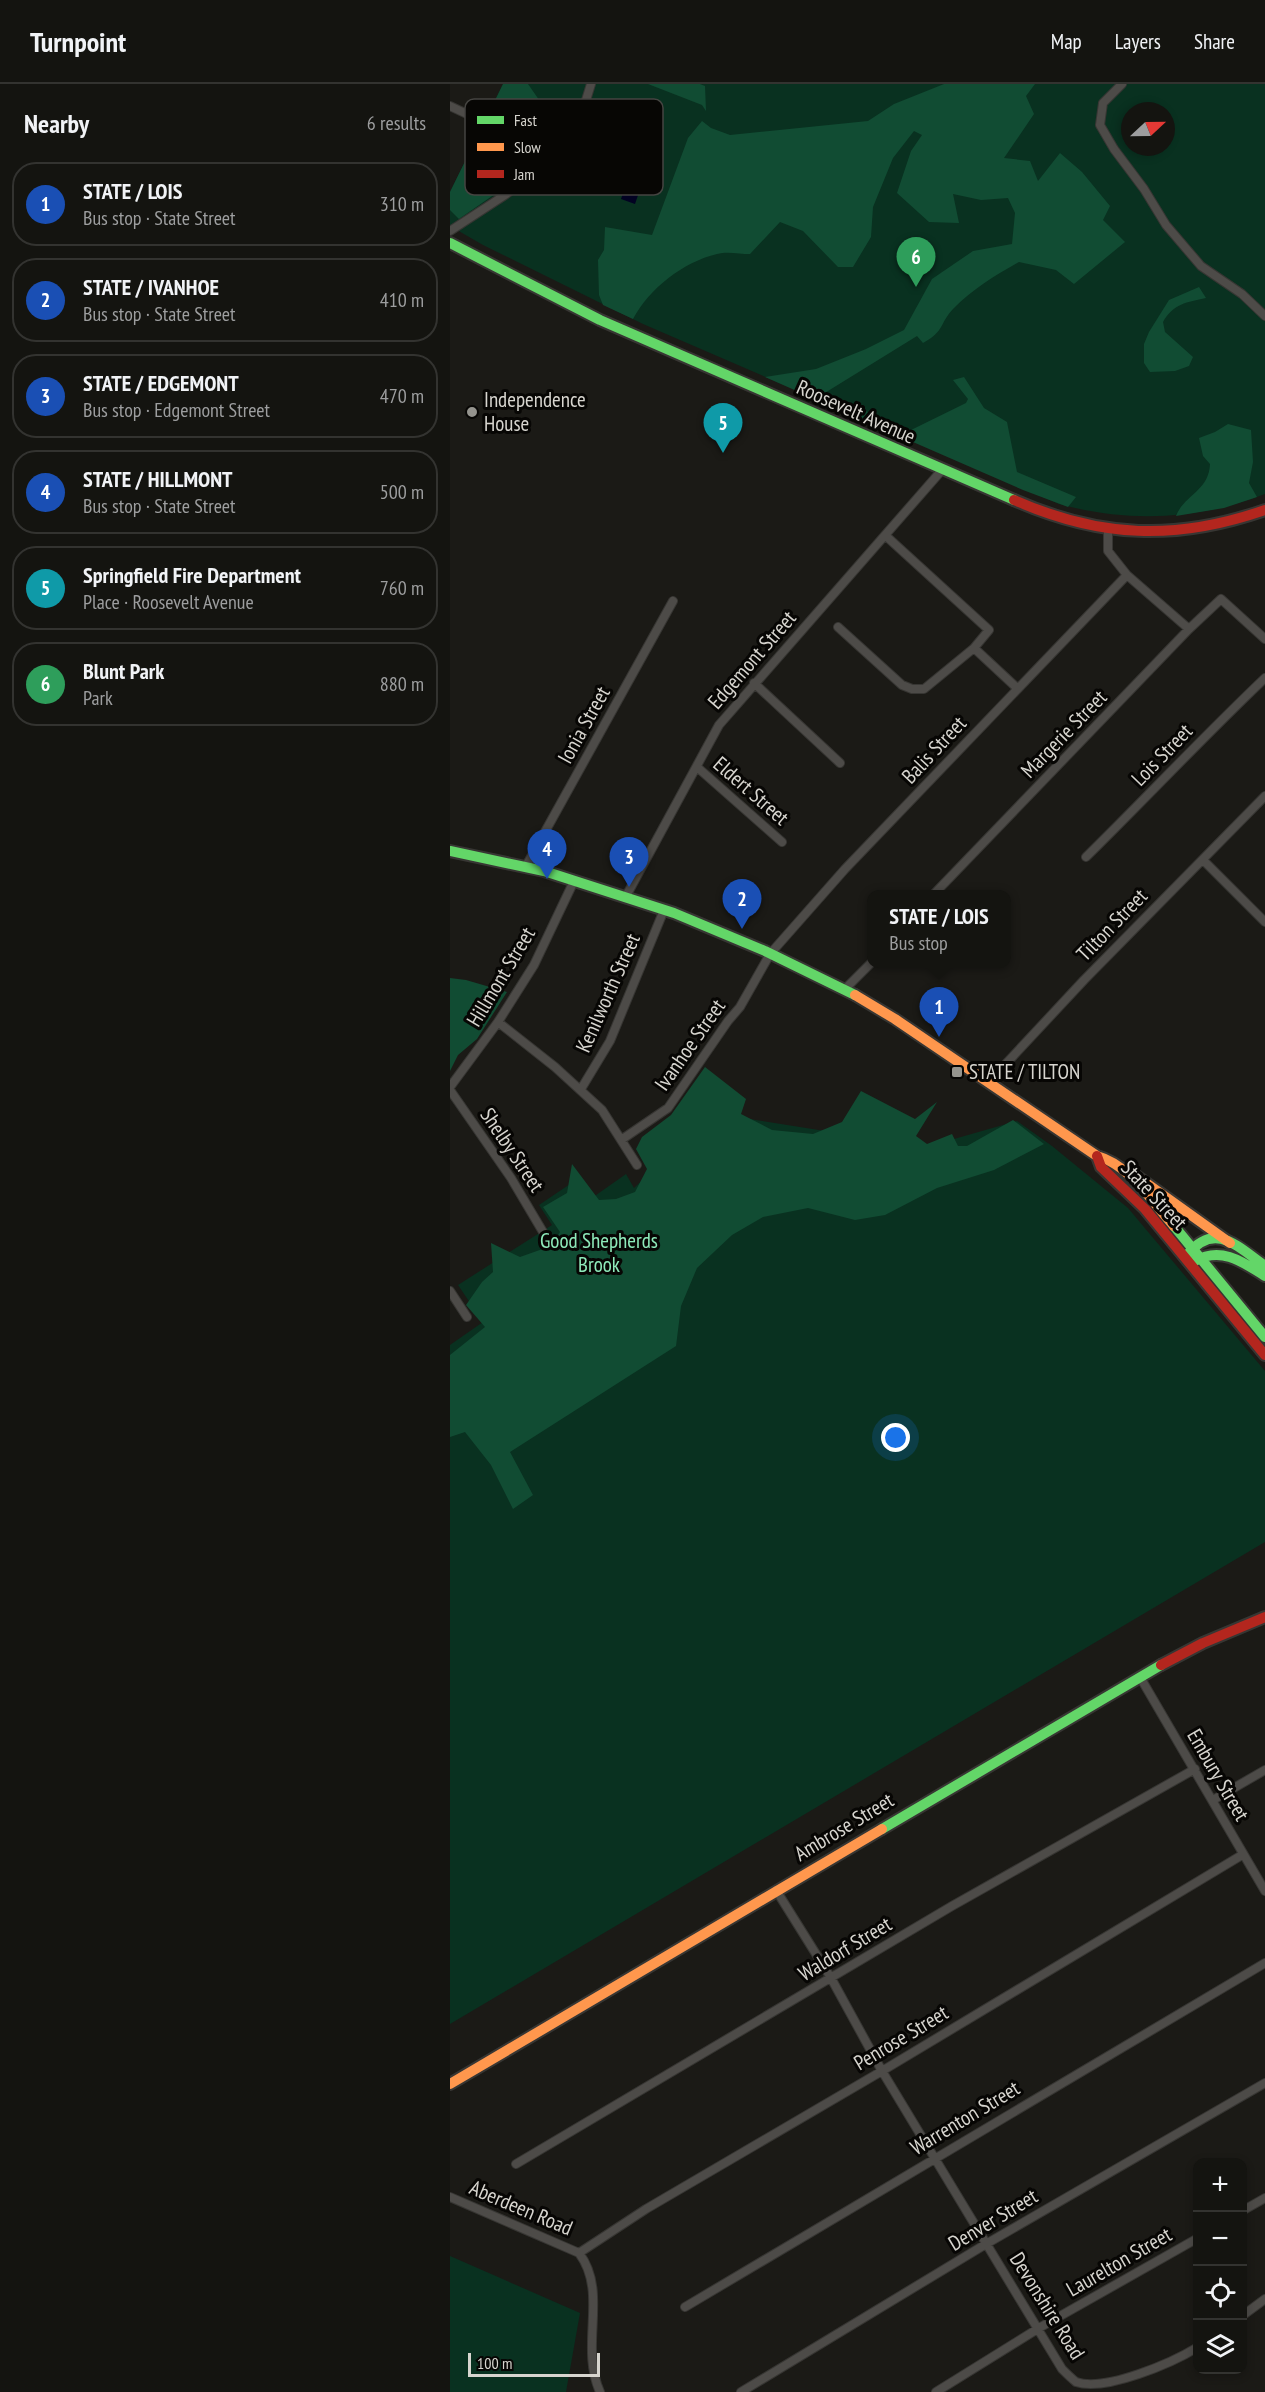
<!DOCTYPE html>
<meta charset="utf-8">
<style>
body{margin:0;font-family:"PT Sans Narrow",sans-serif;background:#21211e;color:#f1f3f6}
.controls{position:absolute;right:18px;bottom:18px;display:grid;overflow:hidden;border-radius:12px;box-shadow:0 3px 9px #0003}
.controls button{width:54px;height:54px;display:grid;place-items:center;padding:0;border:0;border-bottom:2px solid #333330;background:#141410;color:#f1f3f6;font:30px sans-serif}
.compass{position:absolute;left:671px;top:18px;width:54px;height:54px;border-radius:50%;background:#141410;box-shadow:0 3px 9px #0003;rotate:68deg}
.scale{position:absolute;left:18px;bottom:15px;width:132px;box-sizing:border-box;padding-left:6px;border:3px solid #d7d5cf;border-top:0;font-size:16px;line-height:21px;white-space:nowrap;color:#d7d5cf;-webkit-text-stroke:4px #070604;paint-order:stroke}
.you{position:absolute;left:446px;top:1354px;width:21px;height:21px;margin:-15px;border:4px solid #fff;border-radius:50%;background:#1a73e8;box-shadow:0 0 0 9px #1a73e833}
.badge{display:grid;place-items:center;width:39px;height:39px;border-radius:50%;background:#95948e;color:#fff;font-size:20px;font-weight:700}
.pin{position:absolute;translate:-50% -50px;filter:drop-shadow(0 2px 3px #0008)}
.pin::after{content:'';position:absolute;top:32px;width:21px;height:18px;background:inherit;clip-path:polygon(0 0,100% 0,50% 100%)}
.popup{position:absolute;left:417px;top:806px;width:144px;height:78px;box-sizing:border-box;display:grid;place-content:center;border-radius:12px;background:#141410;filter:drop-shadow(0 2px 4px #0005);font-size:20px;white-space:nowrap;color:#9d9e9f}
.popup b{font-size:22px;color:#f1f3f6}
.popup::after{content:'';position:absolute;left:50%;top:100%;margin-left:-12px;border:12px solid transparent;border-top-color:#141410}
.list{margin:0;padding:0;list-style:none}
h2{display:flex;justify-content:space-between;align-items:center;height:78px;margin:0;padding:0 24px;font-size:26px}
h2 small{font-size:20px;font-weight:400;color:#9d9e9f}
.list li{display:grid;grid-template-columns:39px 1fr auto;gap:18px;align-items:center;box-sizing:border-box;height:84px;margin:0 12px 12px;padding:0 12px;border:2px solid #333330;border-radius:24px}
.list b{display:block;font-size:22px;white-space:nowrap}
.list p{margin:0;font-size:20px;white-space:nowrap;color:#9d9e9f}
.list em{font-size:20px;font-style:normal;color:#9d9e9f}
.icon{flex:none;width:33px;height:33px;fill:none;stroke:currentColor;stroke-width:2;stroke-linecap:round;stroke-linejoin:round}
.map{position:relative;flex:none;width:815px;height:2308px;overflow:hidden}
header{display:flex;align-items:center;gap:36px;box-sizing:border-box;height:84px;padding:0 30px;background:#141410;border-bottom:2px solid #333330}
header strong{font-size:28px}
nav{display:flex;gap:33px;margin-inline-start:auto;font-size:21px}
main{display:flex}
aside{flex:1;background:#141410}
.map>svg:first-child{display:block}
.green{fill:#093120;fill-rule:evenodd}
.forest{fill:#114c33}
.water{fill:#020222}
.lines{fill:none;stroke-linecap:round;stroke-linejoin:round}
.street-casing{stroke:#373633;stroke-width:10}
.fast-casing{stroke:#373633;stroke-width:14}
.slow-casing{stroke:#373633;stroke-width:14}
.jam-casing{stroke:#373633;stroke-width:14}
.street{stroke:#4d4b48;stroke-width:8}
.fast{stroke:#63d668;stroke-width:10}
.slow{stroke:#ff974d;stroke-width:10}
.jam{stroke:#b3261e;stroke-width:10}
.poi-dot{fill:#95948e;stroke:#070604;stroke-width:2}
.labels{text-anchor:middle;stroke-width:6;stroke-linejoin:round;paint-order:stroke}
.poi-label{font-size:21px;fill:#d7d5cf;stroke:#070604;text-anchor:start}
.street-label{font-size:21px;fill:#d7d5cf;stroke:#070604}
.park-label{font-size:21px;fill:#8eeaba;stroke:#070604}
.key{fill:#070604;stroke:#454441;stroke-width:1.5}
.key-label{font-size:16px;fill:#d7d5cf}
</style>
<header>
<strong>Turnpoint</strong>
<nav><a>Map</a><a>Layers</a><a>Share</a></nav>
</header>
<main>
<aside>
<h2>Nearby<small>6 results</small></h2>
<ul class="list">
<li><span class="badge" style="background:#1a4fb4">1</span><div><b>STATE / LOIS</b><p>Bus stop · State Street</p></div><em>310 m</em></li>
<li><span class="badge" style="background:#1a4fb4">2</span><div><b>STATE / IVANHOE</b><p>Bus stop · State Street</p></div><em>410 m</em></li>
<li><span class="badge" style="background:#1a4fb4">3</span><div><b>STATE / EDGEMONT</b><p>Bus stop · Edgemont Street</p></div><em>470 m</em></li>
<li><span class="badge" style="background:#1a4fb4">4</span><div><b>STATE / HILLMONT</b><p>Bus stop · State Street</p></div><em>500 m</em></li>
<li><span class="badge" style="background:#0f9aa8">5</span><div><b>Springfield Fire Department</b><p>Place · Roosevelt Avenue</p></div><em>760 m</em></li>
<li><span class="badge" style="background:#2e9e5b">6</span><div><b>Blunt Park</b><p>Park</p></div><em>880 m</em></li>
</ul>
</aside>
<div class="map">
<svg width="815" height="2308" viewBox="0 0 815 2308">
<rect width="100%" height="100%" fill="#1b1a16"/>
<path class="green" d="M53,0H815V410C747,436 679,439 609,420L193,240L33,161L0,142V108ZM680,27H716V63H680Z
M293,1034L476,1063L567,1037L602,1062L678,1124L815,1287V1458L0,1940V1261L33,1238L8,1201L102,1141L89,1121L126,1096L139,1116L176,1090L184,1104L201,1088Z
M0,2172L130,2229L116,2308H0Z"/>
<path class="forest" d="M53,0H78L110,46L99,67L78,87L9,135L0,126V108Z
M198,0H250L255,2L256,27L252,21Z
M494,0H585L576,12L584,30L554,74L580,77L588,97L610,69L632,88L660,122L653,136L675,158L624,200L606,186L569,178C544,192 523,205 503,225C489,240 495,247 473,259L467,252L365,315L315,293L366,285L416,265L454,246L482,195L523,167L562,160L565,129L558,114L531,116L503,110L509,139L479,138L447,109L461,67L472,51L464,47L443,74L423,123L421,153L403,183H388L353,147L330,138L300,170C290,170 277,167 267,170C233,178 199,205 183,235L153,221L149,211L148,176L154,166L155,143L202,151L238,54L252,37L261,44L280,51L418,37L444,20Z
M749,203L756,214C737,218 723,220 713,238L715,248L743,273L739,282L725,287L700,288L694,279V260L699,248L719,216Z
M514,293L534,324L557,338L567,388L626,413L618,423L573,406L401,331V326L411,325L461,346L516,319L518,315L503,296Z
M778,340L801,346L803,378L799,399L807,413L774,424L726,432C734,411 759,407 760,380L753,372L749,354L765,348Z
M0,894L16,896L57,908L27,955L8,971L0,987Z
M255,983L296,1015L291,1030L322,1046L363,1050L392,1038L411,1007L465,1035L487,1018L466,1052L477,1060L502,1050L508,1062H517L563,1036L594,1060L544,1086L487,1104L435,1131L405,1136L358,1124L313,1133L282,1151L247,1184L231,1222L226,1262L60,1368L83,1411L63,1425L41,1381L15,1348L0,1353V1271L35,1243L16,1221L32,1198L43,1188L41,1159L70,1173L101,1162L110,1148L93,1123L117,1109L122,1080L149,1116L166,1115L185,1108L197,1085L186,1065L192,1053L221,1031Z"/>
<path class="water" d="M160,63L188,72L184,84L196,88L185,120L171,115L176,100L162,95L167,79L156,75Z"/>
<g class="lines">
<defs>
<path id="street" d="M672,0L653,19L650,41L664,65L694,105L716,141L751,182L792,210L815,232
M0,22L51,46
M0,147L55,111L113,67L132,29L141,0
M658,446V467L677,491L739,545
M436,452L539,546L524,564
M388,543L452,601L462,605H474L524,564L567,604
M304,599L390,679
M247,683L332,758
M636,773C696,714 754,652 815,594
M753,776L815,838
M76,782L223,517
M484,810L739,545L771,515L815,555
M175,814L269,641L492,386
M395,905L422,878
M48,938L105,983L152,1026L187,1081
M538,999L634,896L815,712
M0,1003L48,938L84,881L124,797
M131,1005L160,957L214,826
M0,1006L61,1094L93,1148
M171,1056L218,1024L278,937L290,923L320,870L395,785L677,491
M0,1207L17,1233
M690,1593L815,1807
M763,1716L815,1686
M326,1806L381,1894L432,1987L612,2285C616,2289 621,2294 626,2298C655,2308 722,2279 748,2263
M66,2080L502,1822L745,1685
M0,2113L129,2169
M792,2127L815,2114
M129,2169L196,2125L432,1987L792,1771
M129,2169C159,2209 129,2261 150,2308
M235,2223L815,1879
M792,2232L815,2215
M291,2308L536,2160L815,1999
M486,2308L589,2244L748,2154"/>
<path id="fast" d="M0,159L150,236L564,416
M0,767L94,787L224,829L315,867L405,911
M724,1142L815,1253
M738,1170C765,1137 788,1163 815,1182
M745,1177C771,1162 793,1178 815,1192
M432,1745L711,1581"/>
<path id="slow" d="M405,911L445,935L647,1072C680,1081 702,1118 724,1142
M679,1090L685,1091L780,1159
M0,2000L432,1745"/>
<path id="jam" d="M564,416C650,454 726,457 815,426
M647,1072L651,1083L695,1125L815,1271
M711,1581L753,1559L815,1533"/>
</defs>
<use href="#street" class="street-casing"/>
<use href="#fast" class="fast-casing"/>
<use href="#slow" class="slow-casing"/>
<use href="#jam" class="jam-casing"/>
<use href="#street" class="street"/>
<use href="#fast" class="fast"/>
<use href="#slow" class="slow"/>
<use href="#jam" class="jam"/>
</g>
<g class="poi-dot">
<circle cx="22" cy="328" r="6"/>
<rect x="501" y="982" width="12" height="12" rx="3"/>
</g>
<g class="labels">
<g class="poi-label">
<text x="34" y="323">Independence<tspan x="34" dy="24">House</tspan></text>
<text x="519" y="995">STATE / TILTON</text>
</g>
<g class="street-label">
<text transform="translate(406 328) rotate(24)" y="7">Roosevelt Avenue</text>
<text transform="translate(302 576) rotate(-49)" y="7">Edgemont Street</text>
<text transform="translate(134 641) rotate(-61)" y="7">Ionia Street</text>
<text transform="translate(614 650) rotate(-46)" y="7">Margerie Street</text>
<text transform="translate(484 666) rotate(-47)" y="7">Balis Street</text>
<text transform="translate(712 671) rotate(-46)" y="7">Lois Street</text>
<text transform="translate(301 707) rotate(41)" y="7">Eldert Street</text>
<text transform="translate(662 841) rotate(-46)" y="7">Tilton Street</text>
<text transform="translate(51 893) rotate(-59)" y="7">Hillmont Street</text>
<text transform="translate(158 909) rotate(-66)" y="7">Kenilworth Street</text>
<text transform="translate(240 961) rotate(-55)" y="7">Ivanhoe Street</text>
<text transform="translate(62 1066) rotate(56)" y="7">Shelby Street</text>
<text transform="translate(704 1111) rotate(47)" y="7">State Street</text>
<text transform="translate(768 1691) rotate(60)" y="7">Embury Street</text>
<text transform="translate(394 1743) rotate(-31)" y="7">Ambrose Street</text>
<text transform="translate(395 1865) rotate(-31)" y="7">Waldorf Street</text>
<text transform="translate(451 1954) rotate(-31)" y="7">Penrose Street</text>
<text transform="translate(515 2034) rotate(-31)" y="7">Warrenton Street</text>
<text transform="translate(71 2124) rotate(23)" y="7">Aberdeen Road</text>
<text transform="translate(543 2136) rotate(-31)" y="7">Denver Street</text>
<text transform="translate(669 2178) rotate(-30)" y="7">Laurelton Street</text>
<text transform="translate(597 2222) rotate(58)" y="7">Devonshire Road</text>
</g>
<g class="park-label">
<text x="149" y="1164">Good Shepherds<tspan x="149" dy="24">Brook</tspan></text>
</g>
</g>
<rect x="15" y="15" width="198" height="96" rx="9" class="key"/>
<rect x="27" y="32" width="27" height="8" fill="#63d668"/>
<rect x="27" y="59" width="27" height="8" fill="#ff974d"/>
<rect x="27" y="86" width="27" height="8" fill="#b3261e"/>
<g class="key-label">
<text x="64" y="42">Fast</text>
<text x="64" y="69">Slow</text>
<text x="64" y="96">Jam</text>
</g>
</svg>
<div class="controls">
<button>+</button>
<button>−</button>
<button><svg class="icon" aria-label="locate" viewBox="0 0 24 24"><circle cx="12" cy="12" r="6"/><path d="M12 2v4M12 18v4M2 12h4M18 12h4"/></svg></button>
<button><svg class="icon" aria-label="layers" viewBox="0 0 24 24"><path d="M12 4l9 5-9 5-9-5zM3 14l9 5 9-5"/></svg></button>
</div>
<svg class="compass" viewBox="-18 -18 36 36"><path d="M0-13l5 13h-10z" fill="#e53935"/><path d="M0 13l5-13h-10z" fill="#9d9e9f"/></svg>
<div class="scale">100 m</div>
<div class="you"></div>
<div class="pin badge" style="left:489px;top:953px;background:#1a4fb4">1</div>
<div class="popup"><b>STATE / LOIS</b>Bus stop</div>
<div class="pin badge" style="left:292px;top:845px;background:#1a4fb4">2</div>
<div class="pin badge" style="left:179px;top:803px;background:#1a4fb4">3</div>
<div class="pin badge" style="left:97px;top:795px;background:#1a4fb4">4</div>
<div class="pin badge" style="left:273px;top:369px;background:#0f9aa8">5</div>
<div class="pin badge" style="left:466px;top:203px;background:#2e9e5b">6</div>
</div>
</main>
